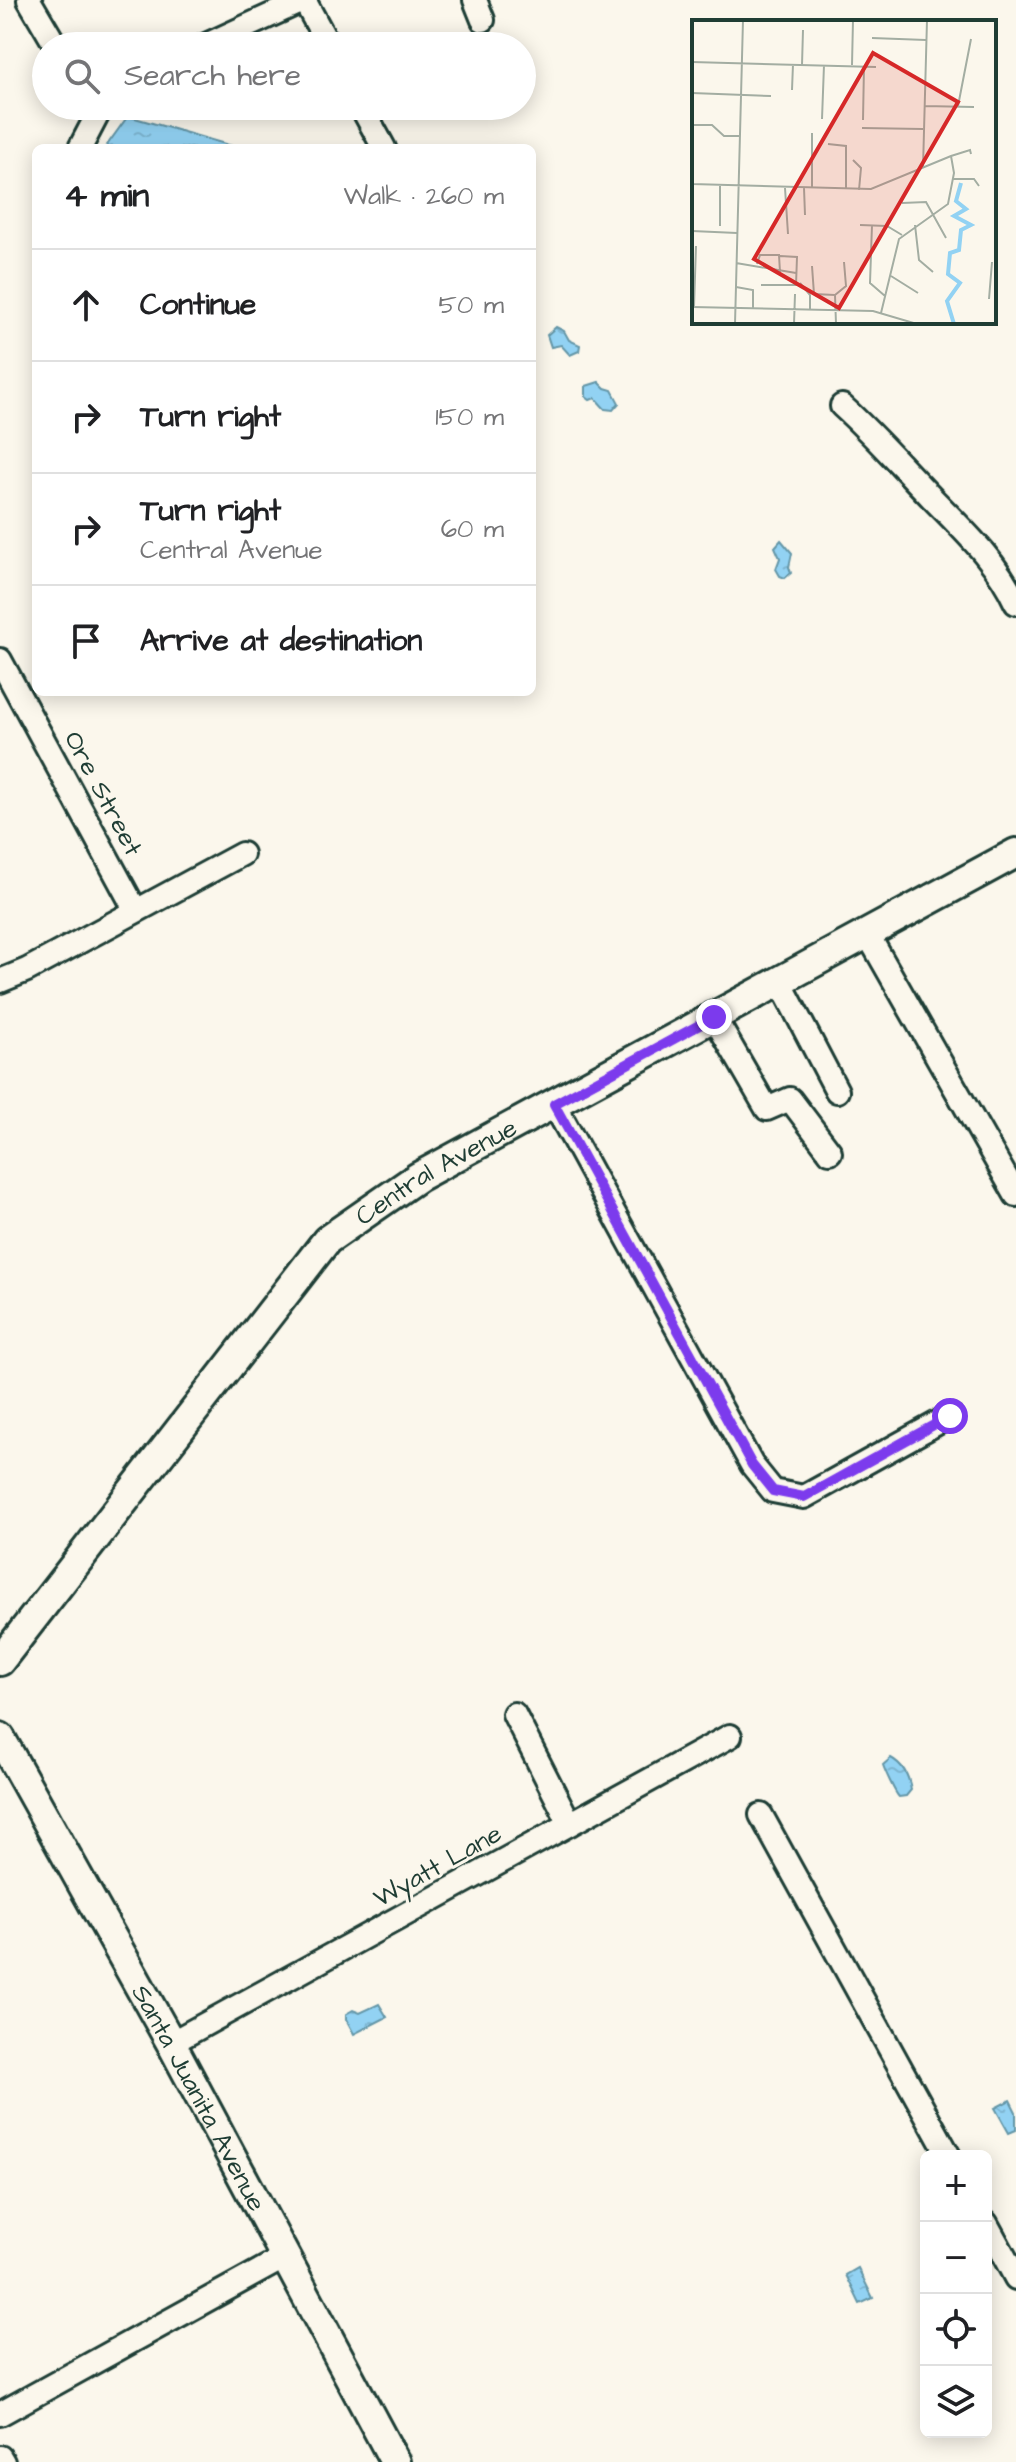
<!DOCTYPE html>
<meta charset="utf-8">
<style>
body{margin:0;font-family:"Architects Daughter",sans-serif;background:#f6f6f6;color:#202124}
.controls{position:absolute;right:24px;bottom:24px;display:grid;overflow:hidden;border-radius:12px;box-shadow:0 4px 20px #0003}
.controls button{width:72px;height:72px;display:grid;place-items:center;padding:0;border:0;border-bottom:2px solid #e0e0e0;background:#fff;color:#202124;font:40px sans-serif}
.stop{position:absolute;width:24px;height:24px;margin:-18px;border:6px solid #7c3aed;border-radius:50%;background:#fff}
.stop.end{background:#7c3aed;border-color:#fff;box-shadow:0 2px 8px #0008}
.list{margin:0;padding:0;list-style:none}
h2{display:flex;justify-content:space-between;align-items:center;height:104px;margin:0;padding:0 32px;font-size:34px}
h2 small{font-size:26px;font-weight:400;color:#757577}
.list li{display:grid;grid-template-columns:52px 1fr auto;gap:24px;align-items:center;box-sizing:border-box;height:112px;padding:0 32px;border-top:2px solid #e0e0e0}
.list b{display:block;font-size:30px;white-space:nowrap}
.list p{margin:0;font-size:26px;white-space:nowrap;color:#757577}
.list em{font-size:26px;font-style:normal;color:#757577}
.icon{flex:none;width:44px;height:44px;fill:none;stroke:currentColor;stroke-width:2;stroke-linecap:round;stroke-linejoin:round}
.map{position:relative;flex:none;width:1016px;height:2462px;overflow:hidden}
.search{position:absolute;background:#fff;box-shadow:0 4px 20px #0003;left:32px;top:32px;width:504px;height:88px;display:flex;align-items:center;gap:20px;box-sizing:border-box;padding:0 28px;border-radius:44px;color:#757577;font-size:30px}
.panel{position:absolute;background:#fff;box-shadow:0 4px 20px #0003;left:32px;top:144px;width:504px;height:552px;border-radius:12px}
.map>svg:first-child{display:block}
.water{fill:url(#water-ripples);stroke:#6496a7;stroke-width:2}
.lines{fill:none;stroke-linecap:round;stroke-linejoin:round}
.minor-casing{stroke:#1f3d34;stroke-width:28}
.tertiary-casing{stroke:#1f3d34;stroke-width:34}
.minor{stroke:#fbf7ec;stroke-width:22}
.tertiary{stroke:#fbf7ec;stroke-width:28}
.route{stroke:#7c3aed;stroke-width:10}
.labels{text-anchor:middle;stroke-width:6;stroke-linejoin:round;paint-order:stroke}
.street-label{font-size:26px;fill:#1f3d34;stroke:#fbf7ec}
.inset-river{fill:none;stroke:#92d2f3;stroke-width:4}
.inset-road{fill:none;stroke:#a3ada2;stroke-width:2}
.view{fill:#d62828;fill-opacity:0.15;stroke:#d62828;stroke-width:4}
.inset-edge{fill:none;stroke:#1f3d34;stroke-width:4}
</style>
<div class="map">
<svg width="1016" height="2462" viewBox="0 0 1016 2462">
<defs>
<pattern id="water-ripples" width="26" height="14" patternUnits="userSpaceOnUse" patternTransform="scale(2)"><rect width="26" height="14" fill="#92d2f3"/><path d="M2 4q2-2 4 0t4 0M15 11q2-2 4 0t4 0" fill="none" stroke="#7db5d1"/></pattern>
</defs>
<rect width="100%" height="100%" fill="#fbf7ec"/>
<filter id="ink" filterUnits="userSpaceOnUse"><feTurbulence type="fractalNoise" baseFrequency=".0125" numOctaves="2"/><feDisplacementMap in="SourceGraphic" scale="16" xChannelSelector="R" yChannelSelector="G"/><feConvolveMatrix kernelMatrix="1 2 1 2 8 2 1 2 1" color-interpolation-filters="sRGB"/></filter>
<g filter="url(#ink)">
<path class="water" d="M128,116L239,148H105Z
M556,327L564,331L569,340L580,345L579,351L570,355L561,345L551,347L547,335Z
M599,382L605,388L612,390L619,403L613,410L605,409L595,398L590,400L586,397V386Z
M781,540L792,553L789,567L791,573L785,578L780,576L776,569L780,558L775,547Z
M891,1758C904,1765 909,1776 911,1790L906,1796L899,1797C895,1793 885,1771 883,1765Z
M379,2004L387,2017L354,2034L346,2019V2014L353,2010L360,2013Z
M1010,2100L1016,2112V2130L1009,2133L995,2108Z
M858,2268L873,2298L860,2304L846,2275Z"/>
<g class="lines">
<defs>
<path id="minor" d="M29,0L56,46
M475,0L483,20
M204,46L304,0L329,46
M361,106L384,148
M80,148L102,106
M842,406C874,435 902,467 932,498C964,531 997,561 1016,603
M0,660L136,911
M868,935L1016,1195
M0,981L27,970L242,854
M780,982L837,1091
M714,1017L767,1109L790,1099L830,1152
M554,1104L752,1465L773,1491L804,1497L950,1416
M514,1714L570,1824
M761,1815L949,2156
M171,2043L730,1736
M986,2223L1016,2278
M0,2414L285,2257
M0,2457L3,2462"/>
<g id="tertiary">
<path id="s1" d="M0,1661L327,1240L418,1177L1016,853"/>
<path id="s2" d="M0,1737L171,2043L395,2462"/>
</g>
</defs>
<use href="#minor" class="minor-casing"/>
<use href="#tertiary" class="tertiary-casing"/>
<use href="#minor" class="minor"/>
<use href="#tertiary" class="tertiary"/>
</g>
</g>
<g class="lines" filter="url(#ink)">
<path class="route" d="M714,1017L554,1104L752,1465L773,1491L804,1497L950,1416"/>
</g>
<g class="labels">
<g class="street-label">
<text transform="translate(104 793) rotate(62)" y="9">Ore Street</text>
<text dy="9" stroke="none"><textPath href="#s1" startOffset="662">Central Avenue</textPath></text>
<text transform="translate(437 1865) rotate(-29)" y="9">Wyatt Lane</text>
<text dy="9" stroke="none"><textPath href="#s2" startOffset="412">Santa Juanita Avenue</textPath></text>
</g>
</g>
<g transform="translate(692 20)">
<rect width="304" height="304" fill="#fbf7ec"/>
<path class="inset-river" d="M262,304L255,281L268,263L256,254L258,233L267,230L269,210L279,205L262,196L274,189L264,181L269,163"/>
<path class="inset-road" d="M180,18L234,20M0,42L184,47M110,45L111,10M160,45L161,0M100,70L101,44M0,73L79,76M232,86L282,87M266,86L279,19M130,99L132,45M171,100L172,46M0,105H20L32,116H48M170,108L231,109M136,124L154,126V169M161,140L169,148L167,170M231,148L235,0M261,159H282L287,166M0,164L179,169L259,136L278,130L279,134M0,165L1,138M93,168L96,214M112,168L113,195M120,168V113M210,183L234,182L254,218M168,205L195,206L210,215M180,205L178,263L193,276M223,205L227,240L241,252M28,206V165M0,211L45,213M44,243L104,253M65,244L68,235H87L88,252M120,246L122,274L143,275L154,266L152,242M199,256L226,273M108,263L118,275V289M69,265H104L105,237L88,236M44,267L61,270V288M143,275L144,304M297,279L300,242M0,287L181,291L225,304M2,287L4,226M189,293L207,219L256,184L262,153L259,136M43,304L51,0M102,304L103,274"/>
<path class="view" d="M181,33L266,82L147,288L62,239Z"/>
<rect width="304" height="304" class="inset-edge"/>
</g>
</svg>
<div class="controls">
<button>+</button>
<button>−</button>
<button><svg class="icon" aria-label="locate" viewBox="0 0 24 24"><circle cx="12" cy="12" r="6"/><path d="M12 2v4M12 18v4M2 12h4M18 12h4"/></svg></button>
<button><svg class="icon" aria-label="layers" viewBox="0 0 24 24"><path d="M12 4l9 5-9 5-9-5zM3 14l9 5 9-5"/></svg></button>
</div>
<div class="stop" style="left:950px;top:1416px"></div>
<div class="stop end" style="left:714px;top:1017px"></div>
<div class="search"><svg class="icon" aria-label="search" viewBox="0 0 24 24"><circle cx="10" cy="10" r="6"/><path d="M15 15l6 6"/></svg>Search here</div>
<section class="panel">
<h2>4 min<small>Walk · 260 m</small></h2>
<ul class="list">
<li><svg class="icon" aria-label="ahead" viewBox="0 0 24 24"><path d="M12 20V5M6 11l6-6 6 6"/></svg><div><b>Continue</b></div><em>50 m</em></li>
<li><svg class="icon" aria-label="right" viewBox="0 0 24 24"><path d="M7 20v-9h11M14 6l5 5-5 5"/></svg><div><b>Turn right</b></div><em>150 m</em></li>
<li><svg class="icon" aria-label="right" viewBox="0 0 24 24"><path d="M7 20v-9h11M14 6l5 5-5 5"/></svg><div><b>Turn right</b><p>Central Avenue</p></div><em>60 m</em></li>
<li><svg class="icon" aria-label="arrive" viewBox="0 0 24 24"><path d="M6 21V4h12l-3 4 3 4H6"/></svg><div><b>Arrive at destination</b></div></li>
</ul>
</section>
</div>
